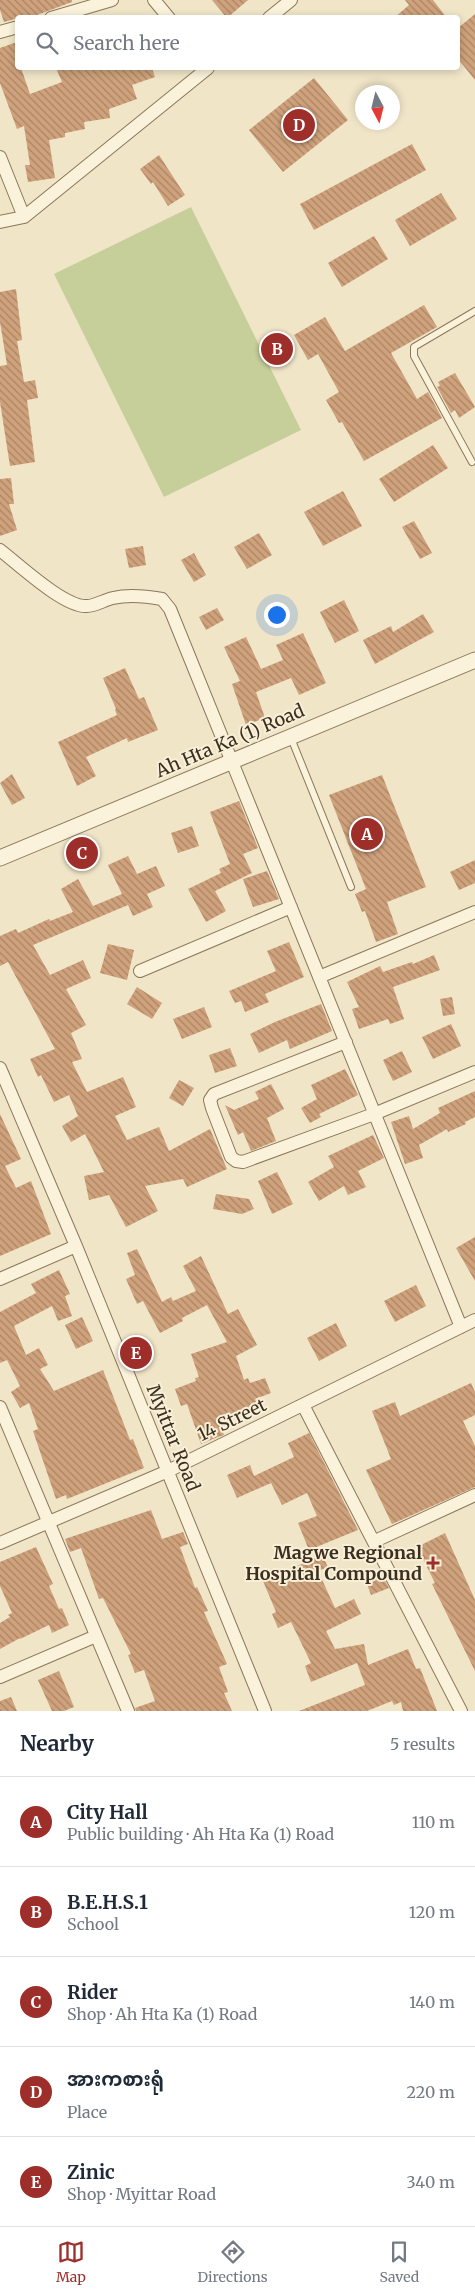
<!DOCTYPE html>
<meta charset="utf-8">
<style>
body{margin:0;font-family:Merriweather,"Noto Sans Myanmar",serif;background:#f6f6f7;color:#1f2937}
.compass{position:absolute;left:355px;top:85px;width:45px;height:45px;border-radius:50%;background:#fff;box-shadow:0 2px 8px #0003;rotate:173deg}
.you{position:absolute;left:276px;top:614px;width:18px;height:18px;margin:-12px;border:4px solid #fff;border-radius:50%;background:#1a73e8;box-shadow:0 0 0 8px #1a73e833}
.badge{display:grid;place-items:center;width:32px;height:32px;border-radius:50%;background:#9d2e29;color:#fff;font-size:16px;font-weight:700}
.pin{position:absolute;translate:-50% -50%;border:2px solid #fff;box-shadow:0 1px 5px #0006}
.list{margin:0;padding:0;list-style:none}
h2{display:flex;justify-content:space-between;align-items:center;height:65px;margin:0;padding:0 20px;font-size:21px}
h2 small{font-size:16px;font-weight:400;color:#747a83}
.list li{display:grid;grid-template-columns:32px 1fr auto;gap:15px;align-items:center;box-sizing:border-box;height:90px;padding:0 20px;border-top:1px solid #e0e1e3}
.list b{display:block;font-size:19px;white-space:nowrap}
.list p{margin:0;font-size:16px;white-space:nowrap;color:#747a83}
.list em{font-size:16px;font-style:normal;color:#747a83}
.icon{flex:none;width:28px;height:28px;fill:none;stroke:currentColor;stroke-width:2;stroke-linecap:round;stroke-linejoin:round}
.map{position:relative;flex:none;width:475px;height:1711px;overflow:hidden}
.search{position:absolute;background:#fff;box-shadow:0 2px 8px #0003;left:15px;right:15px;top:15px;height:55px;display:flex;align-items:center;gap:12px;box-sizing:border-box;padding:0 18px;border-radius:5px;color:#747a83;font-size:19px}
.sheet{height:515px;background:#fff}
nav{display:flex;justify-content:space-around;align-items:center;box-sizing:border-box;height:70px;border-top:1px solid #e0e1e3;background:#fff;font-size:14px;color:#747a83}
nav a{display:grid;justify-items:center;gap:2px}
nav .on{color:#9d2e29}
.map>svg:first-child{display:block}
.green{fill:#c6cf9a}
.building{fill:url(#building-back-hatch)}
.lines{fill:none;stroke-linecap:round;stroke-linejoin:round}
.service-casing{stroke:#8c775b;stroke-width:8}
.minor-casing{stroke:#8c775b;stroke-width:14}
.tertiary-casing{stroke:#8c775b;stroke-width:17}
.service{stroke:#faf2da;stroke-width:6}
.minor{stroke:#faf2da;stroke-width:12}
.tertiary{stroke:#faf2da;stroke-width:15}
.poi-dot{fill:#9d2e29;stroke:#f7efd7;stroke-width:2}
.labels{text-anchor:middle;stroke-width:4;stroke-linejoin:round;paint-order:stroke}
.street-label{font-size:18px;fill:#3c2f1f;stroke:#f7efd7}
.poi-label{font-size:18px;font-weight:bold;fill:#3c2f1f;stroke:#f7efd7;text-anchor:end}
</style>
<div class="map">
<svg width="475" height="1711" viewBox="0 0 475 1711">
<defs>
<pattern id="building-back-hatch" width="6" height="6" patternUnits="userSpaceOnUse" patternTransform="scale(1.25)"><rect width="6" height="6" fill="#cfa27c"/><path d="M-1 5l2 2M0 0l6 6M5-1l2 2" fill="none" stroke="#a98465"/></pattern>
</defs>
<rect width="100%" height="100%" fill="#f0e5c7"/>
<path class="green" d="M191,207L301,430L164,497L54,274Z"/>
<path class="building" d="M0,0H72V2L29,18H18L4,22L0,10Z
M212,0H248L227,18Z
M405,0H433L447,18H394L409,5Z
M475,14V80L458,59V28Z
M14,43L18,44V68H21L30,94L62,82L56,68H152L155,77L132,85L137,99L109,109L110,118L84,122L85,129L65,133V137L49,140L55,178L28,182L25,165H30L24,126L17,129L0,83V48Z
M314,78L348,120L283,172L249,130Z
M412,144L426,170L314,230L300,204Z
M159,155L185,195L168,206L153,182L151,184L140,169Z
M441,193L457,219L410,246L395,220Z
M374,236L388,259L342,287L328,263Z
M16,289L22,340L17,341L24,382L35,380L38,398L27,400L35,462L10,466L0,402V366L7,365L0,322V292Z
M424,305L437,327L391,353L417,399L428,392L442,418L364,461L342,422L339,423L326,400L339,392L318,354L308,360L294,335L325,317L345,351Z
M455,373L475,407L459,418L455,410L451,413L437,387L440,386L438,382Z
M433,445L448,468L394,502L379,479Z
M11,478L14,504H9L17,530L0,536V479Z
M343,491L362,526L323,546L304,512Z
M414,521L432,553L420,559L402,527Z
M259,533L272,555L247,569L234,547Z
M143,546L146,565L129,568L125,549Z
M194,553L206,575L194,582L181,560Z
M344,600L359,631L335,643L320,612Z
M217,608L224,620L206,630L199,617Z
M423,614L434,632L375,664L363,640L391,626L393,632Z
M303,633L326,683L299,695L291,678L256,692L265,718L246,725L232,684L240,681L224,647L246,637L261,669L283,660L276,645Z
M125,668L139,699L144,697L158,730L128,742L127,738L86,757L96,776L77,786L58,742L117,715L115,710L116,709L103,678Z
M12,774L25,798L12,805L0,783Z
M382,775L426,887L387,902L398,934L376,942L365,911L362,912L355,894L366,889L329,795Z
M239,801L258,848L243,854L252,873L215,891L226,911L206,922L188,889L221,873L219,869L230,864L210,812Z
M192,826L199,846L178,853L171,833Z
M128,856L137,874L156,866L165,886L147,894L153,907L133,916L128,905L33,945L50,975L83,960L91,978L66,989L86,1025L71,1033L82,1059L72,1062L87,1092L123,1077L136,1107L115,1116L127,1140L159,1127L169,1151L210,1129L227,1169L187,1187L183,1179L145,1186L158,1211L126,1227L109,1195L89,1200L84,1176L104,1172L85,1134L71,1142L62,1126L78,1116L69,1095L54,1102L41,1075L38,1077L30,1059L55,1049L8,962L0,966V936L16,929L18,933L49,919L50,921L73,912L61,889L78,879L93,906L122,894L108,865Z
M475,860V883L459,890L450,872Z
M267,871L279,899L253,907L243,879Z
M289,942L304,977L265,994L269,1002L245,1012L241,1001L235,1003L229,991L276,971L267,951Z
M108,944L134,950L127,980L100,973Z
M434,955L440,970L393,987L404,1019L390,1024L388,1019L359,1029L352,1009L359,1007L347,982L380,966L383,972L412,962L413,964Z
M137,987L162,1003L152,1019L127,1004Z
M452,997L455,1014L443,1016L440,999Z
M321,1004L332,1031L290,1049L287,1040L259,1053L250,1034L275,1022Z
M204,1007L212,1027L182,1039L173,1019Z
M451,1024L461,1046L433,1059L422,1037Z
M230,1048L237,1066L215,1073L209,1055Z
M402,1051L412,1072L393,1081L383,1060Z
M345,1069L358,1095L319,1114L321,1117L310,1123L301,1108L317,1099L311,1085Z
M179,1080L194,1088L183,1106L169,1098Z
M271,1084L284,1109L267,1118L276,1141L251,1151L243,1132L238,1135L225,1105L234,1110L259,1099L255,1092Z
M475,1091V1117L465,1122L466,1124L448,1132L447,1129L419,1145L423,1158L405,1164L391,1122L409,1116L413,1129L440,1113L438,1108Z
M0,1114L21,1159L5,1166L16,1188L31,1181L51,1234L0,1256Z
M373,1135L384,1158L358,1171L366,1187L348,1195L344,1186L319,1201L308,1182L334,1167L328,1156Z
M277,1172L293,1204L272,1214L258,1181Z
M216,1194L249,1199L254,1209L242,1214L213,1209Z
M475,1237V1281L456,1248Z
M137,1249L162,1302L171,1297L173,1301L196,1291L183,1266L201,1256L228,1314L238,1309L257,1345L236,1356L244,1380L248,1378L250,1383L265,1378L271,1393L255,1399L258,1408L219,1422L224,1435L218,1437L201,1444L187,1404L181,1406L175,1389L196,1381L195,1378L199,1377L191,1354L227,1342L207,1305L182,1318L183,1321L160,1333L143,1301L137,1304L126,1279L135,1275L127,1253Z
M59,1270L70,1294L65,1296L72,1316L58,1321L52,1306L14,1326L26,1355L39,1348L48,1365L40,1369L54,1391L103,1370L130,1440L133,1439L144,1468L67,1499L66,1495L56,1499L33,1431L38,1429L29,1403L20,1408L11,1392L20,1386L7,1360L0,1363V1312L36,1293L31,1284Z
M416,1285L426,1306L395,1322L384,1301Z
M82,1317L93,1341L76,1349L65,1325Z
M336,1323L347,1346L319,1361L307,1338Z
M471,1383L475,1392V1415L463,1421L475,1446V1487L392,1524L366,1470L391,1459L372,1411L395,1402L400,1416Z
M309,1433L358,1530L309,1550L298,1523L317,1516L307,1493L282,1505L271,1483L237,1498L227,1475L250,1465L254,1476L294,1457L288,1443Z
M151,1510L162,1539L183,1532L188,1544L180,1547L195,1588L197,1587L208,1611L204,1612L227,1664L219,1667L228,1692L224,1693L232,1711H136L135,1708L155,1701L144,1670L135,1673L128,1655L131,1654L103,1598L99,1599L81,1548L70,1552L65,1539Z
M445,1533L475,1600V1671L432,1584L435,1583L417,1547Z
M36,1547L53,1584L49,1586L59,1609L62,1608L69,1625L52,1633L49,1625L20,1639V1638L0,1649V1623L10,1617L8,1615L12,1613L0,1586V1562Z
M322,1555L328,1567L318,1571L335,1608L354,1599L361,1614L326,1631L335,1649L364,1644L368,1665L408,1649L416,1669L420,1668L437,1711H403L401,1702L394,1705L392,1701L367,1711H299L365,1685L357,1663L311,1682L305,1666L311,1663L291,1622L278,1628L272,1614L276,1612L263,1581Z
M379,1570L389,1588L371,1595L364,1576Z
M59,1671L74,1707L64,1711H52L38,1680Z
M11,1697L17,1711H0V1701Z"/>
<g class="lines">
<defs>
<path id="service" d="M472,462L414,356V347L475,311
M291,738L351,887"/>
<path id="minor" d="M154,0L169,18
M51,18L112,0
M269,18L291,0
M0,32L18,27
M0,157L24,217
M0,222L24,217L208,68
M0,550C18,564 65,608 87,606C95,606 104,600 113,598C129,594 146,596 162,599L170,609L461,1327
M140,971L291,907
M319,977L475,912
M346,1042L214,1094L210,1100L212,1108L231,1157L236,1161L243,1162L374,1114L475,1072
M0,1068L76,1246L265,1711
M0,1279L76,1246
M303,1405L461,1711
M0,1407L128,1711
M375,1541L475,1495
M0,1543L168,1471L475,1320
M0,1677L96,1636"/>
<path id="tertiary" d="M0,858L475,660"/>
</defs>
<use href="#service" class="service-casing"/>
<use href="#minor" class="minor-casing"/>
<use href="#tertiary" class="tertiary-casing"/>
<use href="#service" class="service"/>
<use href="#minor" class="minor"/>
<use href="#tertiary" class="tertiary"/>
</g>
<path class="poi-dot" d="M430.5 1555.5h5v5h5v5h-5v5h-5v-5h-5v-5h5z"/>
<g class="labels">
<g class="street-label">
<text transform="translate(230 741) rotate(-23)" y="6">Ah Hta Ka (1) Road</text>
<text transform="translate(232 1420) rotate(-26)" y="6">14 Street</text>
<text transform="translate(173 1438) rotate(68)" y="6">Myittar Road</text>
</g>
<g class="poi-label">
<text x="422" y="1559">Magwe Regional<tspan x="422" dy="21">Hospital Compound</tspan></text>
</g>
</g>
</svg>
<svg class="compass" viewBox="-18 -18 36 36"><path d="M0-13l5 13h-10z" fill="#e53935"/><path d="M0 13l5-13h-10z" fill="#747a83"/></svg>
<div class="you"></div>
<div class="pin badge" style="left:367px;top:834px">A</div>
<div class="pin badge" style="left:277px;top:349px">B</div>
<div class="pin badge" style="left:82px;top:853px">C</div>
<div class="pin badge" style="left:299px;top:125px">D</div>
<div class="pin badge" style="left:136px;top:1353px">E</div>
<div class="search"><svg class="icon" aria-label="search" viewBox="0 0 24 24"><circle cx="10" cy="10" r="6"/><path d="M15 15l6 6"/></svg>Search here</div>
</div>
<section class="sheet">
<h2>Nearby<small>5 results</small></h2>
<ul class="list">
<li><span class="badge">A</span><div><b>City Hall</b><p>Public building · Ah Hta Ka (1) Road</p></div><em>110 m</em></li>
<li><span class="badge">B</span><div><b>B.E.H.S.1</b><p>School</p></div><em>120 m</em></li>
<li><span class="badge">C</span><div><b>Rider</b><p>Shop · Ah Hta Ka (1) Road</p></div><em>140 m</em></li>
<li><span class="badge">D</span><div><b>အားကစားရုံ</b><p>Place</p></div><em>220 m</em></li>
<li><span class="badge">E</span><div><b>Zinic</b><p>Shop · Myittar Road</p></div><em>340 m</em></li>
</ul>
</section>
<nav>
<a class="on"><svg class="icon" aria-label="map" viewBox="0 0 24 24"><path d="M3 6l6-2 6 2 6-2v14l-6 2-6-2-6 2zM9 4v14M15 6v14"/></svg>Map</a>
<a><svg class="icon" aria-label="directions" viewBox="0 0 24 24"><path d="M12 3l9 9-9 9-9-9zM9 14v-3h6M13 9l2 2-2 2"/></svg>Directions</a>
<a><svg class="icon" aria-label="saved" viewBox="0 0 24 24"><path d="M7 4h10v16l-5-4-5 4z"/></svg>Saved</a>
</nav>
